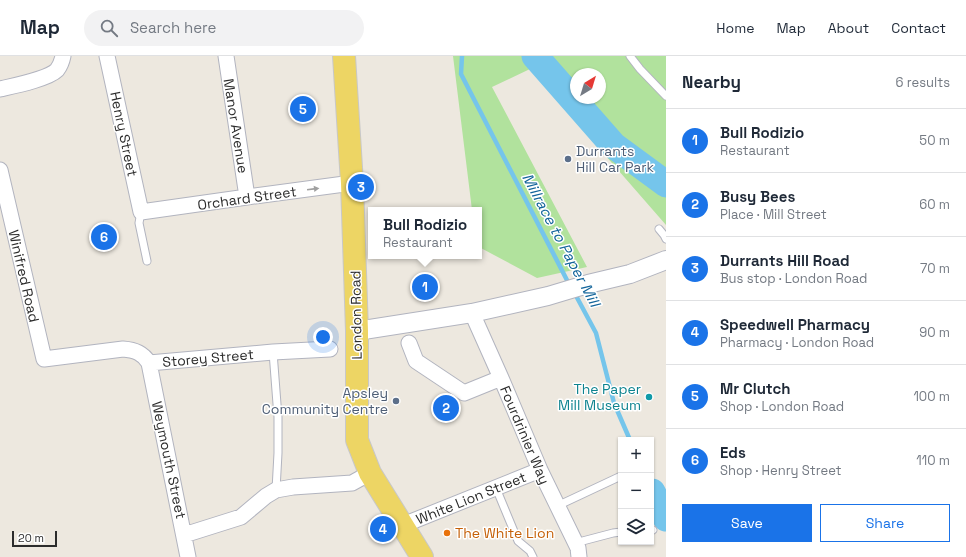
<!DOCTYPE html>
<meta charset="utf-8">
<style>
body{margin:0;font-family:"Space Grotesk",sans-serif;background:#f2f2f3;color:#1f2937}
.controls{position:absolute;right:12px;bottom:12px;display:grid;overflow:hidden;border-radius:0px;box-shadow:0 1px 3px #0004}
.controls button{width:36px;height:36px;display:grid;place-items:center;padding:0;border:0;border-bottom:1px solid #e0e1e3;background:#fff;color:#1f2937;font:20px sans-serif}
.compass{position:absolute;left:570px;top:12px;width:36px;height:36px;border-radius:50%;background:#fff;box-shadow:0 1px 3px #0004;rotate:38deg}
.scale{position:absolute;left:12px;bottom:10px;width:45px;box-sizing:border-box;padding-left:4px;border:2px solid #2c2c2c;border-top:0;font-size:11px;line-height:14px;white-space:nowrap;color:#2c2c2c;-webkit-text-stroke:3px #fff;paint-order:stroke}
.you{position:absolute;left:323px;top:281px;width:14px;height:14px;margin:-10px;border:3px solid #fff;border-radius:50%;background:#1a73e8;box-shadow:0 0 0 6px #1a73e833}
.badge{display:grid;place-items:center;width:26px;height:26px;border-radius:50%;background:#1a73e8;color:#fff;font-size:13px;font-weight:700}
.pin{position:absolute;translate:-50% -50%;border:2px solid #fff;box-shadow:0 1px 4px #0006}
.popup{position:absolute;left:368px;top:151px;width:114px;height:52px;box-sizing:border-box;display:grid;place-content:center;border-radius:0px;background:#fff;filter:drop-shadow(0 1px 3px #0005);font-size:13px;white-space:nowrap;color:#747a83}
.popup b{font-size:15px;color:#1f2937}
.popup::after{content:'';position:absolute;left:50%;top:100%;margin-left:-8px;border:8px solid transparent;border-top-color:#fff}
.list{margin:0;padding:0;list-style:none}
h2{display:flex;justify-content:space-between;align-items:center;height:52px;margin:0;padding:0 16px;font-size:17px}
h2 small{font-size:13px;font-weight:400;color:#747a83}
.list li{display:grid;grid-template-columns:26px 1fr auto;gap:12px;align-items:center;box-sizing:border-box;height:64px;padding:0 16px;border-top:1px solid #e0e1e3}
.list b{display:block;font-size:15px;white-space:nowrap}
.list p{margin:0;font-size:13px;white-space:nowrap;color:#747a83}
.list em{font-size:13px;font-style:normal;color:#747a83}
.actions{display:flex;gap:8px;padding:12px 16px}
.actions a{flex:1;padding:9px 0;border:1px solid #1a73e8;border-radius:0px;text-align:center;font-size:14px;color:#1a73e8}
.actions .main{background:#1a73e8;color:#fff}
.icon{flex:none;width:22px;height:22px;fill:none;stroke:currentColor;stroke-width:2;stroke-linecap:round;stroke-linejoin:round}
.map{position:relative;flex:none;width:666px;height:501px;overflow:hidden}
header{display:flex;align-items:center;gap:24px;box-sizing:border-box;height:56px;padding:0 20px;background:#fff;border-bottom:1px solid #e0e1e3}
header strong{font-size:19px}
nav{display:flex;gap:22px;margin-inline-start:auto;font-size:14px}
.search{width:280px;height:36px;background:#f2f2f3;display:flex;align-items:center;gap:10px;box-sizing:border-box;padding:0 14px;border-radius:22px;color:#747a83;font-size:15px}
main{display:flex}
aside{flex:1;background:#fff}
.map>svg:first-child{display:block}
.green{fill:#b1e29d;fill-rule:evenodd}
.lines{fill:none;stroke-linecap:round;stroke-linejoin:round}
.stream{stroke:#75c5eb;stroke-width:4.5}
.river{stroke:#75c5eb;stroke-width:27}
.service-casing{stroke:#b2b4bf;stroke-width:9}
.minor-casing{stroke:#b2b4bf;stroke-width:17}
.tertiary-casing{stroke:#b2b4bf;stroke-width:20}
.primary-casing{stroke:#c8c8c8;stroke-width:24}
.service{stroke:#fff;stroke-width:7}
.minor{stroke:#fff;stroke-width:15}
.tertiary{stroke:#fff;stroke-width:18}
.primary{stroke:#edd564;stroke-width:22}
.oneway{fill:#a0a0a0}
.service-dot{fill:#5c6f8a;stroke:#fff;stroke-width:1.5}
.culture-dot{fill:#0f9aa8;stroke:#fff;stroke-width:1.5}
.food-dot{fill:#e8710a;stroke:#fff;stroke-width:1.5}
.labels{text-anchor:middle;stroke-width:3;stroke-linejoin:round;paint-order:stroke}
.street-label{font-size:14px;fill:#2c2c2c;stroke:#fff}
.service-label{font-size:14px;fill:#4e5e75;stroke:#fff;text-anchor:start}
.culture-label{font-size:14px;fill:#0d838f;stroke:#fff;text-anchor:end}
.food-label{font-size:14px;fill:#c56008;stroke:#fff;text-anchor:start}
.water-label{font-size:15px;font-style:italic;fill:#12649a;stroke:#fff}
</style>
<header>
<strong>Map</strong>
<div class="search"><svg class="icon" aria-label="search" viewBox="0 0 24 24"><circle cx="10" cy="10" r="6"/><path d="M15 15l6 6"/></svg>Search here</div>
<nav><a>Home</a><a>Map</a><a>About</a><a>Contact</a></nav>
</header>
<main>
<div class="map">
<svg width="666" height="501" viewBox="0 0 666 501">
<rect width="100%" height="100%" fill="#ede8df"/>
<path class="green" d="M453,0H666V169L530,13L492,31L587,211L537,222L479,191V154H472ZM576,18H600V42H576Z"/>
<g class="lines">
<path class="stream" d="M462,0L461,18L570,230
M574,236L596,277L614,347L630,384
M651,434L652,436"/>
<path class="river" d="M535,0L613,89L666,128
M652,436L666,462"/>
<defs>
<path id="service" d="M630,0L640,13L666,40
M141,156L139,167L147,205
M659,173L664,179L666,183
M273,296L278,361V397L276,434
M496,432L518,485L530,495L533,501
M557,450L621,420
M651,475L653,474
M575,487L613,477L621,476"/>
<path id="minor" d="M107,0L141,156L247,141L352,127
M226,0L247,141
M0,33C13,30 48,23 57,14C60,10 62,5 63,0
M0,114L44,303L123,293C135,294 143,297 149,307L273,296L330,293
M472,257L501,322L540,414L578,492L579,501
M409,287L416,305L464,337L501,322
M149,307L188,501
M403,469L540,414
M184,479L241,461L266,440L276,434L293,431L352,427L370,417"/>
<path id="tertiary" d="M357,275L472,257L548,240L588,228L630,218L666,204"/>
<path id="primary" d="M344,0L352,127L357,275V384L370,417L422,501"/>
</defs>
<use href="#service" class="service-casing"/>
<use href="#minor" class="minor-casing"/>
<use href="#tertiary" class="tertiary-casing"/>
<use href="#primary" class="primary-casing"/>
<use href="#service" class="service"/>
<use href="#minor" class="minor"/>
<use href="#tertiary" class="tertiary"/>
<use href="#primary" class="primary"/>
</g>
<defs><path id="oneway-solid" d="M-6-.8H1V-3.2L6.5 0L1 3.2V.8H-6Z"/></defs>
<use class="oneway" href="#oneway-solid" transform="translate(313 133) rotate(-7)"/>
<g class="service-dot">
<circle cx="568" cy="103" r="4"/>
<circle cx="396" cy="345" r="4"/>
</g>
<circle class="culture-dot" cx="649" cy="341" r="4"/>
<circle class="food-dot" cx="447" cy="477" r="4"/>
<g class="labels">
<g class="street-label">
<text transform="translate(236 70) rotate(81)" y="5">Manor Avenue</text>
<text transform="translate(124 78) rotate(78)" y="5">Henry Street</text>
<text transform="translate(247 142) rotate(-8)" y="5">Orchard Street</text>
<text transform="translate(24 220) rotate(77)" y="5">Winifred Road</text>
<text transform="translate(356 259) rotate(-91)" y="5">London Road</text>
<text transform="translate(208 302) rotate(-5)" y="5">Storey Street</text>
<text transform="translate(525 379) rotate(67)" y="5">Fourdrinier Way</text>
<text transform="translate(169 404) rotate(78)" y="5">Weymouth Street</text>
<text transform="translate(471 442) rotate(-22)" y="5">White Lion Street</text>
</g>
<g class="service-label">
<text x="576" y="100">Durrants<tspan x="576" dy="16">Hill Car Park</tspan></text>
<text x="388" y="342" text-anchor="end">Apsley<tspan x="388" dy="16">Community Centre</tspan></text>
</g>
<g class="culture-label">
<text x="641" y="338">The Paper<tspan x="641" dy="16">Mill Museum</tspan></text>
</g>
<g class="food-label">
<text x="455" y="482">The White Lion</text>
</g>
<g class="water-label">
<text transform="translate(561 184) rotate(62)" y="5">Millrace to Paper Mill</text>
</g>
</g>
</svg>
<div class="controls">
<button>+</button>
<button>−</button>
<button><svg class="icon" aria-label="layers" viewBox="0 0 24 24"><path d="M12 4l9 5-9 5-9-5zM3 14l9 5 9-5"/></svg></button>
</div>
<svg class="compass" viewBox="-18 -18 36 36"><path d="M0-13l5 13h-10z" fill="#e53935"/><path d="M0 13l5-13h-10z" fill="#747a83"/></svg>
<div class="scale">20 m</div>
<div class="you"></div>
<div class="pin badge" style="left:425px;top:231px">1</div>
<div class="popup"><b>Bull Rodizio</b>Restaurant</div>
<div class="pin badge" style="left:446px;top:352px">2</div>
<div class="pin badge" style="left:361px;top:131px">3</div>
<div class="pin badge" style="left:383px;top:473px">4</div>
<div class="pin badge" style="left:303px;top:53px">5</div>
<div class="pin badge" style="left:104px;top:181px">6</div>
</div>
<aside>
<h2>Nearby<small>6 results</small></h2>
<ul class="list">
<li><span class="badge">1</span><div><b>Bull Rodizio</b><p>Restaurant</p></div><em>50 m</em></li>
<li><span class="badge">2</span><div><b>Busy Bees</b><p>Place · Mill Street</p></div><em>60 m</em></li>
<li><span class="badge">3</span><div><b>Durrants Hill Road</b><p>Bus stop · London Road</p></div><em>70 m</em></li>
<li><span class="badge">4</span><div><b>Speedwell Pharmacy</b><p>Pharmacy · London Road</p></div><em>90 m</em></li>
<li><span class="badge">5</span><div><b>Mr Clutch</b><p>Shop · London Road</p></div><em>100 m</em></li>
<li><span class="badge">6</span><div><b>Eds</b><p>Shop · Henry Street</p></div><em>110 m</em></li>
</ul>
<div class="actions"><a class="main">Save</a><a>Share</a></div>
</aside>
</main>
